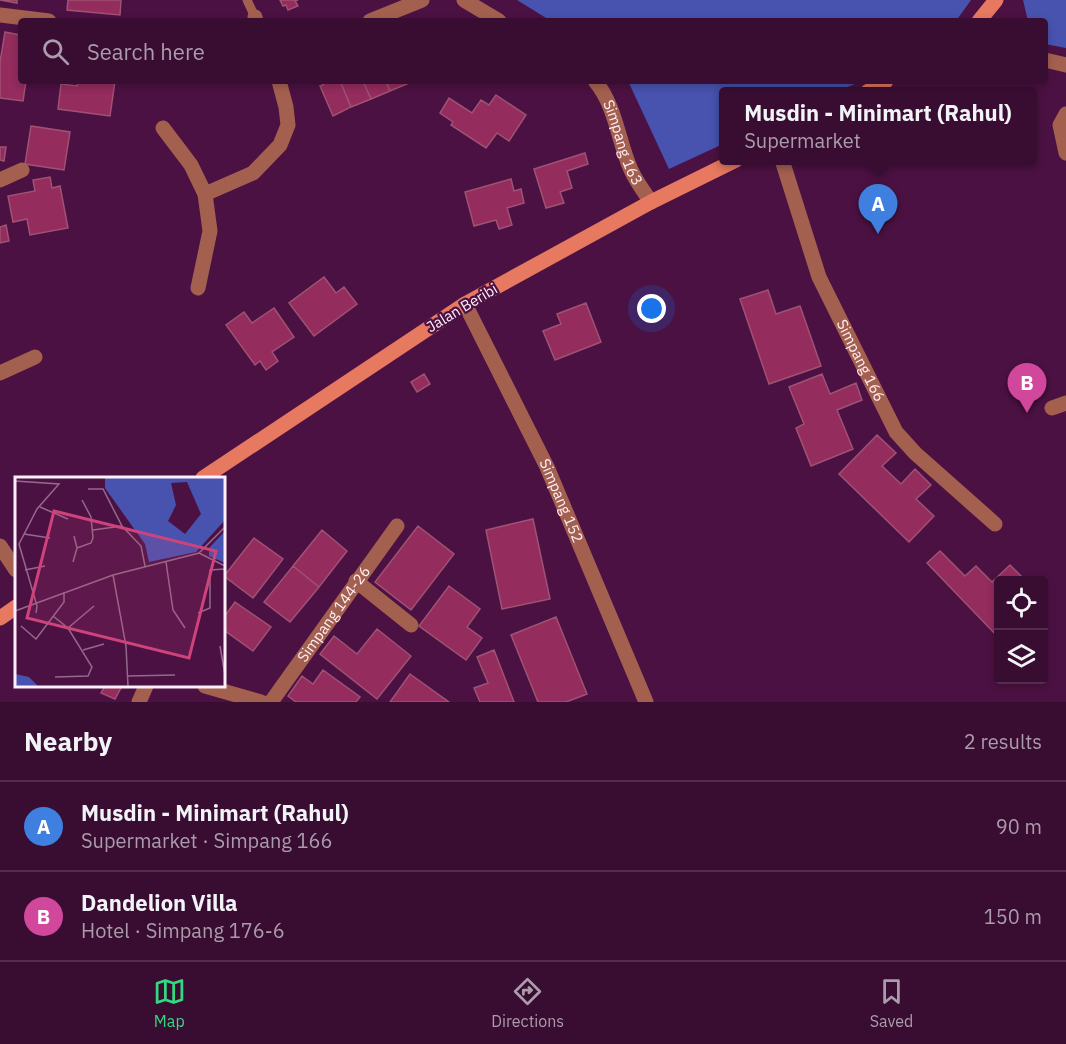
<!DOCTYPE html>
<meta charset="utf-8">
<style>
body{margin:0;font-family:"IBM Plex Sans",sans-serif;background:#441b3e;color:#f1f3f6}
.controls{position:absolute;right:18px;bottom:18px;display:grid;overflow:hidden;border-radius:6px;box-shadow:0 3px 9px #0003}
.controls button{width:54px;height:54px;display:grid;place-items:center;padding:0;border:0;border-bottom:2px solid #532d4d;background:#390d32;color:#f1f3f6;font:30px sans-serif}
.you{position:absolute;left:652px;top:309px;width:21px;height:21px;margin:-15px;border:4px solid #fff;border-radius:50%;background:#1a73e8;box-shadow:0 0 0 9px #1a73e833}
.badge{display:grid;place-items:center;width:39px;height:39px;border-radius:50%;background:#34d881;color:#fff;font-size:20px;font-weight:700}
.pin{position:absolute;translate:-50% -50px;filter:drop-shadow(0 2px 3px #0008)}
.pin::after{content:'';position:absolute;top:32px;width:21px;height:18px;background:inherit;clip-path:polygon(0 0,100% 0,50% 100%)}
.popup{position:absolute;left:719px;top:87px;width:318px;height:78px;box-sizing:border-box;display:grid;place-content:center;border-radius:6px;background:#390d32;filter:drop-shadow(0 2px 4px #0005);font-size:20px;white-space:nowrap;color:#ab9cac}
.popup b{font-size:22px;color:#f1f3f6}
.popup::after{content:'';position:absolute;left:50%;top:100%;margin-left:-12px;border:12px solid transparent;border-top-color:#390d32}
.list{margin:0;padding:0;list-style:none}
h2{display:flex;justify-content:space-between;align-items:center;height:78px;margin:0;padding:0 24px;font-size:26px}
h2 small{font-size:20px;font-weight:400;color:#ab9cac}
.list li{display:grid;grid-template-columns:39px 1fr auto;gap:18px;align-items:center;box-sizing:border-box;height:90px;padding:0 24px;border-top:2px solid #532d4d}
.list b{display:block;font-size:22px;white-space:nowrap}
.list p{margin:0;font-size:20px;white-space:nowrap;color:#ab9cac}
.list em{font-size:20px;font-style:normal;color:#ab9cac}
.icon{flex:none;width:33px;height:33px;fill:none;stroke:currentColor;stroke-width:2;stroke-linecap:round;stroke-linejoin:round}
.map{position:relative;flex:none;width:1066px;height:702px;overflow:hidden}
.search{position:absolute;background:#390d32;box-shadow:0 3px 9px #0003;left:18px;right:18px;top:18px;height:66px;display:flex;align-items:center;gap:15px;box-sizing:border-box;padding:0 21px;border-radius:6px;color:#ab9cac;font-size:22px}
.sheet{height:258px;background:#390d32}
nav{display:flex;justify-content:space-around;align-items:center;box-sizing:border-box;height:84px;border-top:2px solid #532d4d;background:#390d32;font-size:16px;color:#ab9cac}
nav a{display:grid;justify-items:center;gap:3px}
nav .on{color:#34d881}
.map>svg:first-child{display:block}
.forest{fill:#4853af}
.building{fill:#942c5e;stroke:#9f5273;stroke-width:1.5}
.lines{fill:none;stroke-linecap:round;stroke-linejoin:round}
.lane{stroke:#a4604f;stroke-width:9}
.street{stroke:#a4604f;stroke-width:15}
.secondary{stroke:#e6795f;stroke-width:15}
.labels{text-anchor:middle;stroke-width:4.5;stroke-linejoin:round;paint-order:stroke}
.street-label{font-size:15px;fill:#feeffa;stroke:#4c1143}
.inset-road{fill:none;stroke:#936a8c;stroke-width:1.5}
.view{fill:#ce437b;fill-opacity:0.15;stroke:#ce437b;stroke-width:3}
.inset-edge{fill:none;stroke:#feeffa;stroke-width:3}
</style>
<div class="map">
<svg width="1066" height="702" viewBox="0 0 1066 702">
<rect width="100%" height="100%" fill="#4c1143"/>
<path class="forest" d="M517,0H971L956,21H551Z
M1023,0H1066V48L1045,44V21H1028Z
M628,81H862L838,91L724,92L723,144L669,169Z"/>
<path class="building" d="M0,0H17V3Z
M68,0H121L120,15L67,10Z
M280,0H298L295,1L298,6L288,10L286,5L283,6Z
M5,32L21,35V81H26L23,101L0,98V62Z
M78,81H115L110,116L58,109L61,84L77,86Z
M322,81H340L351,107L333,116L320,86L323,85Z
M340,81H363L371,99L351,107Z
M363,81H386L390,91L371,99Z
M386,81H408L409,83L390,91Z
M496,95L526,115L509,141L497,133L486,148L451,125L453,122L440,113L449,98L472,113L481,100L489,105Z
M31,126L70,132L64,170L25,164Z
M0,147H6L4,161L0,160Z
M585,153L588,164L567,171L572,188L560,192L564,203L546,208L534,169Z
M50,177L52,188L60,186L68,228L30,235L27,219L13,222L8,196L35,191L33,180Z
M511,179L514,191L521,189L524,203L507,208L512,225L499,229L496,220L474,226L465,192Z
M6,225L9,241L0,243V227Z
M324,277L336,293L344,287L357,304L314,336L289,303Z
M768,290L776,314L800,306L821,366L769,384L740,299Z
M586,303L601,342L555,360L543,331L561,324L557,314Z
M274,308L294,337L272,352L278,361L266,370L260,361L255,365L226,325L244,312L252,323Z
M424,374L430,384L417,392L411,382Z
M822,374L830,394L856,383L862,400L837,410L853,449L811,466L796,428L804,424L789,387Z
M877,435L896,453L882,466L901,484L915,469L931,485L916,499L934,516L909,542L839,474Z
M533,519L550,599L502,609L486,530Z
M418,526L454,554L411,610L375,582Z
M322,530L347,551L319,587L293,566Z
M254,538L283,559L253,598L224,576Z
M940,551L965,576L976,566L992,582L1010,565L1025,580H998V637L927,563Z
M293,566L319,587L290,622L264,602Z
M449,586L480,609L467,627L482,638L466,660L419,626Z
M235,602L271,627L253,651L224,630V617Z
M556,617L587,694L566,702H538L511,635Z
M377,629L411,656L377,699L320,654L334,636L357,654Z
M494,650L514,702H480L474,688L488,683L477,657Z
M323,670L360,697L356,702H296L288,696L302,676L313,684Z
M410,674L449,702H390Z
M105,686H122L115,699L101,693Z"/>
<g class="lines">
<path class="lane" d="M247,0L255,17"/>
<g class="street">
<path d="M464,0L499,21"/>
<path d="M0,15L49,21"/>
<path d="M255,17L256,21"/>
<path d="M370,21L422,0"/>
<path d="M1045,60L1066,65"/>
<path id="s1" d="M595,81C616,106 618,141 631,170C636,181 644,192 651,202"/>
<path d="M1066,114L1060,125L1066,153"/>
<path d="M163,128L191,165L205,194L210,231L198,288"/>
<path id="s2" d="M782,160L819,277L896,432L915,453L995,524"/>
<path d="M0,180L22,170"/>
<path d="M205,194L253,173L280,145L288,125L286,107L279,81"/>
<path id="s3" d="M465,304L547,467L646,702"/>
<path d="M0,373L35,357"/>
<path d="M1052,408L1066,403"/>
<path d="M0,546L16,570"/>
<path d="M356,581L411,625"/>
<path d="M205,686L261,702"/>
<path d="M139,702L146,686"/>
<path id="s4" d="M271,702L397,526"/>
</g>
<path class="secondary" d="M979,21L996,0
M867,92L886,81
M203,478L465,304L651,202L736,160
M0,618L16,607"/>
</g>
<g class="labels">
<g class="street-label">
<text dy="5" stroke="none"><textPath href="#s1" startOffset="68">Simpang 163</textPath></text>
<text transform="translate(462 308) rotate(-31)" y="5">Jalan Beribi</text>
<text dy="5" stroke="none"><textPath href="#s2" startOffset="216">Simpang 166</textPath></text>
<text dy="5" stroke="none"><textPath href="#s3" startOffset="219">Simpang 152</textPath></text>
<text dy="5" stroke="none"><textPath href="#s4" startOffset="108">Simpang 144-26</textPath></text>
</g>
</g>
<g transform="translate(15 477)">
<rect width="210" height="210" fill="#4c1143"/>
<path d="M90,1H210V43L181,75L134,85L130,67L90,11ZM172,5L186,37L170,57L153,44L161,28L156,6ZM210,54V86L194,79V71ZM0,197L14,200L23,209H0Z" fill="#4853af" fill-rule="evenodd"/>
<path class="inset-road" d="M0,4L44,7L22,32L4,67L22,129L21,136M73,12H88L107,49L126,69L130,89M25,30L53,42M78,53L107,49M9,57L35,61M62,71L76,66L78,61L76,40L67,23M184,76L210,89M58,85L62,71L59,59M151,85L158,133L170,151M10,93L30,89M98,98L111,169L113,209M0,134L98,98L184,76L210,50M183,136L195,131V93L210,92M38,139L53,151L77,190L73,199L40,200M6,149L21,162L49,125V115M53,151L79,129M205,169L210,198M68,173L89,167M113,199L160,198"/>
<path class="view" d="M39,34L201,74L174,181L12,141Z"/>
<rect width="210" height="210" class="inset-edge"/>
</g>
</svg>
<div class="controls">
<button><svg class="icon" aria-label="locate" viewBox="0 0 24 24"><circle cx="12" cy="12" r="6"/><path d="M12 2v4M12 18v4M2 12h4M18 12h4"/></svg></button>
<button><svg class="icon" aria-label="layers" viewBox="0 0 24 24"><path d="M12 4l9 5-9 5-9-5zM3 14l9 5 9-5"/></svg></button>
</div>
<div class="you"></div>
<div class="pin badge" style="left:878px;top:234px;background:#3f7fe0">A</div>
<div class="popup"><b>Musdin - Minimart (Rahul)</b>Supermarket</div>
<div class="pin badge" style="left:1027px;top:413px;background:#d1479c">B</div>
<div class="search"><svg class="icon" aria-label="search" viewBox="0 0 24 24"><circle cx="10" cy="10" r="6"/><path d="M15 15l6 6"/></svg>Search here</div>
</div>
<section class="sheet">
<h2>Nearby<small>2 results</small></h2>
<ul class="list">
<li><span class="badge" style="background:#3f7fe0">A</span><div><b>Musdin - Minimart (Rahul)</b><p>Supermarket · Simpang 166</p></div><em>90 m</em></li>
<li><span class="badge" style="background:#d1479c">B</span><div><b>Dandelion Villa</b><p>Hotel · Simpang 176-6</p></div><em>150 m</em></li>
</ul>
</section>
<nav>
<a class="on"><svg class="icon" aria-label="map" viewBox="0 0 24 24"><path d="M3 6l6-2 6 2 6-2v14l-6 2-6-2-6 2zM9 4v14M15 6v14"/></svg>Map</a>
<a><svg class="icon" aria-label="directions" viewBox="0 0 24 24"><path d="M12 3l9 9-9 9-9-9zM9 14v-3h6M13 9l2 2-2 2"/></svg>Directions</a>
<a><svg class="icon" aria-label="saved" viewBox="0 0 24 24"><path d="M7 4h10v16l-5-4-5 4z"/></svg>Saved</a>
</nav>
